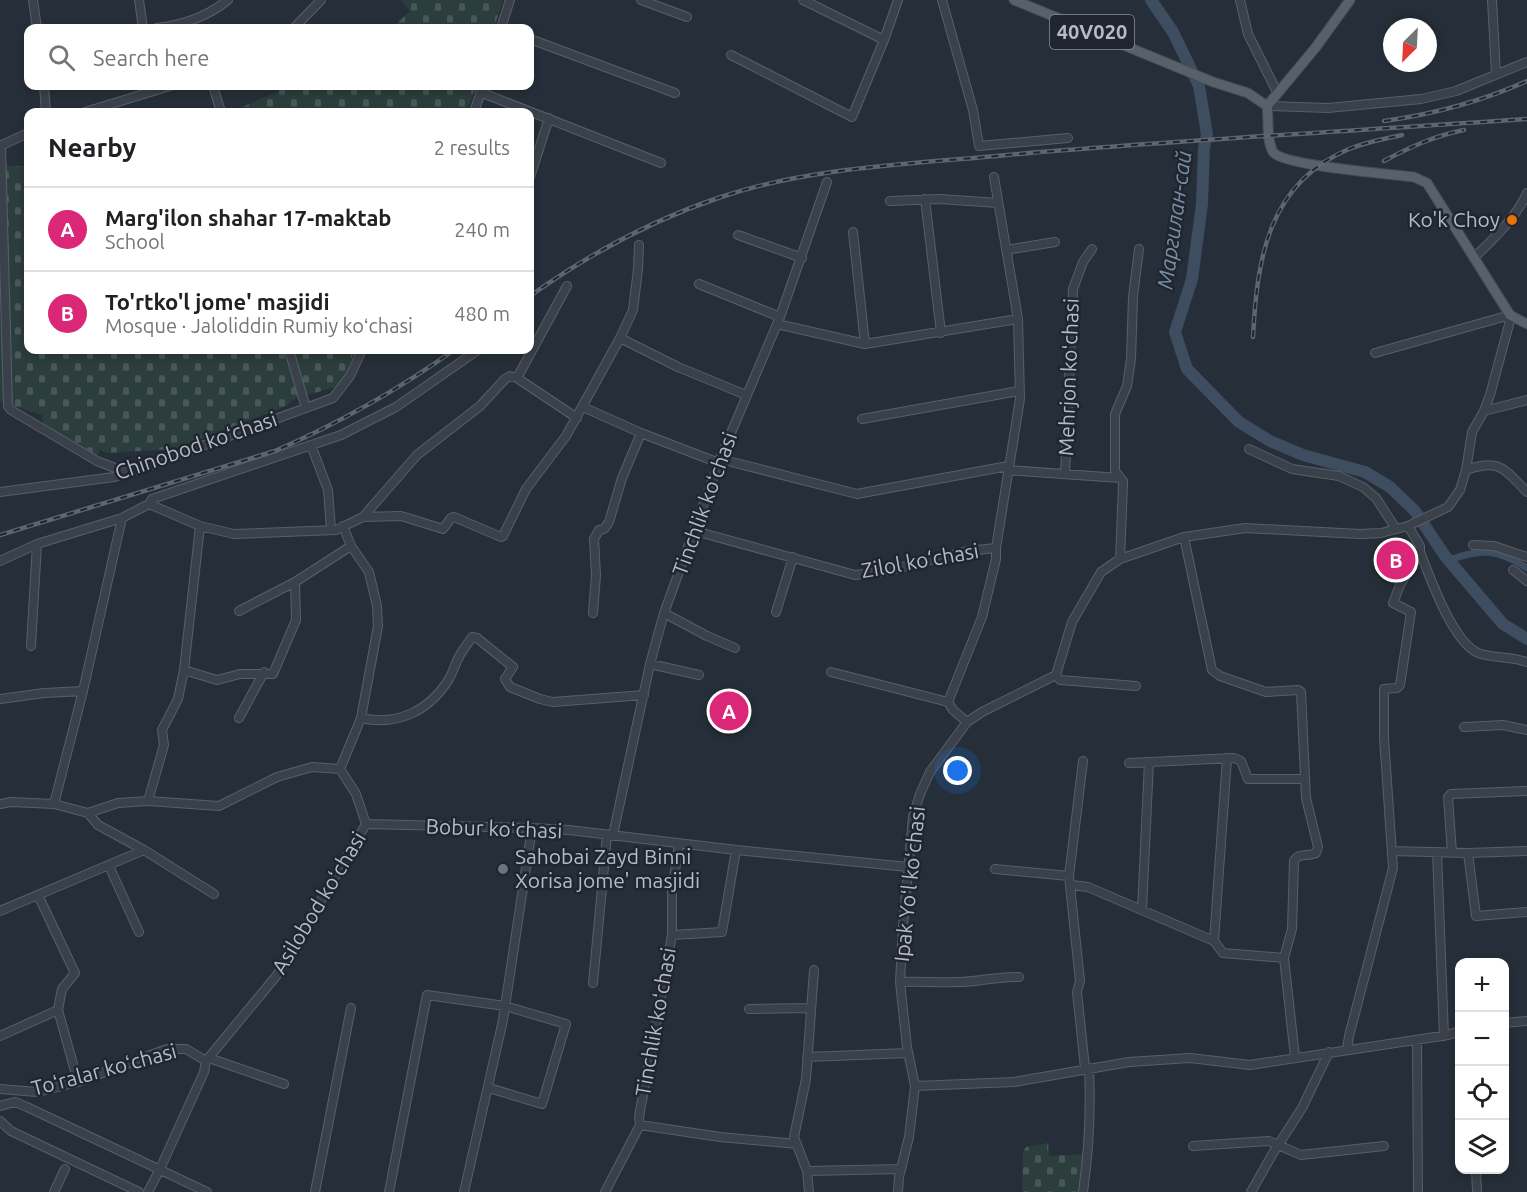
<!DOCTYPE html>
<meta charset="utf-8">
<style>
body{margin:0;font-family:Ubuntu,sans-serif;background:#f2f2f2;color:#202124}
.controls{position:absolute;right:18px;bottom:18px;display:grid;overflow:hidden;border-radius:12px;box-shadow:0 3px 9px #0003}
.controls button{width:54px;height:54px;display:grid;place-items:center;padding:0;border:0;border-bottom:2px solid #e0e0e0;background:#fff;color:#202124;font:30px sans-serif}
.compass{position:absolute;left:1383px;top:18px;width:54px;height:54px;border-radius:50%;background:#fff;box-shadow:0 3px 9px #0003;rotate:204deg}
.you{position:absolute;left:958px;top:771px;width:21px;height:21px;margin:-15px;border:4px solid #fff;border-radius:50%;background:#1a73e8;box-shadow:0 0 0 9px #1a73e833}
.badge{display:grid;place-items:center;width:39px;height:39px;border-radius:50%;background:#db2777;color:#fff;font-size:20px;font-weight:700}
.pin{position:absolute;translate:-50% -50%;border:3px solid #fff;box-shadow:0 2px 6px #0006}
.list{margin:0;padding:0;list-style:none}
h2{display:flex;justify-content:space-between;align-items:center;height:78px;margin:0;padding:0 24px;font-size:26px}
h2 small{font-size:20px;font-weight:400;color:#757577}
.list li{display:grid;grid-template-columns:39px 1fr auto;gap:18px;align-items:center;box-sizing:border-box;height:84px;padding:0 24px;border-top:2px solid #e0e0e0}
.list b{display:block;font-size:22px;white-space:nowrap}
.list p{margin:0;font-size:20px;white-space:nowrap;color:#757577}
.list em{font-size:20px;font-style:normal;color:#757577}
.icon{flex:none;width:33px;height:33px;fill:none;stroke:currentColor;stroke-width:2;stroke-linecap:round;stroke-linejoin:round}
.map{position:relative;flex:none;width:1527px;height:1192px;overflow:hidden}
.search{position:absolute;background:#fff;box-shadow:0 3px 9px #0003;left:24px;top:24px;width:510px;height:66px;display:flex;align-items:center;gap:15px;box-sizing:border-box;padding:0 21px;border-radius:12px;color:#757577;font-size:22px}
.panel{position:absolute;background:#fff;box-shadow:0 3px 9px #0003;left:24px;top:108px;width:510px;height:246px;border-radius:12px}
.map>svg:first-child{display:block}
.cemetery{fill:url(#cemetery-stones)}
.lines{fill:none;stroke-linecap:round;stroke-linejoin:round}
.canal{stroke:#3e4e60;stroke-width:7}
.river{stroke:#3e4e60;stroke-width:12}
.minor-casing{stroke:#585f68;stroke-width:10}
.major-casing{stroke:#434a53;stroke-width:11}
.minor{stroke:#3a414a;stroke-width:8}
.major{stroke:#58606a;stroke-width:9}
.rail-casing{stroke:#5c6570;stroke-width:4.5}
.rail{stroke:#1f262f;stroke-width:2;stroke-dasharray:7;stroke-linecap:butt}
.food-dot{fill:#e8710a;stroke:#1f262f;stroke-width:2}
.worship-dot{fill:#6b7280;stroke:#1f262f;stroke-width:2}
.labels{text-anchor:middle;stroke-width:5;stroke-linejoin:round;paint-order:stroke}
.shield{fill:#1f262f;stroke:#888f98;stroke-width:1.5}
.shield-label{font-size:20px;font-weight:bold;fill:#b5bcc5}
.poi-label{font-size:21px;fill:#b5bcc5;stroke:#1f262f;text-anchor:end}
.street-label{font-size:21px;fill:#b5bcc5;stroke:#1f262f}
.water-label{font-size:22px;font-style:italic;fill:#7a8ea5;stroke:#1f262f}
</style>
<div class="map">
<svg width="1527" height="1192" viewBox="0 0 1527 1192">
<defs>
<pattern id="cemetery-stones" width="16" height="16" patternUnits="userSpaceOnUse" patternTransform="scale(1.5)"><rect width="16" height="16" fill="#2b3d3c"/><path d="M2 7V4a2 2 0 0 1 4 0v3zM10 15v-3a2 2 0 0 1 4 0v3z" fill="#485757"/></pattern>
</defs>
<rect width="100%" height="100%" fill="#262f39"/>
<path class="cemetery" d="M401,0H503L494,28H392L410,11Z
M290,86H476L467,112H231Z
M0,166H28V350H355L340,386L296,398L286,406L175,449L106,453L100,450L97,456L43,424L42,415L0,401Z
M1048,1143L1049,1156L1084,1154L1079,1192H1022L1023,1152L1026,1147Z"/>
<g class="lines">
<path class="canal" d="M1449,560C1482,548 1497,549 1527,568"/>
<path class="river" d="M1151,0L1173,32L1199,86L1207,134L1204,148L1202,204L1192,279L1175,332L1187,369L1239,422L1270,441L1303,455L1365,472L1390,487L1415,511L1445,556L1503,624L1527,639"/>
<defs>
<path id="minor" d="M33,0L37,28
M139,0L143,28
M641,0L687,17
M803,0L884,40
M942,0L973,110L979,146L1068,138
M1240,0L1248,34L1277,92
M1492,0L1496,74
M157,28C183,25 208,16 228,0
M294,28L321,0
M501,28L510,0
M530,39L675,93
M731,55L852,117L884,40L898,0
M44,86L46,112
M213,86L221,112
M480,92L661,163
M1267,106L1328,108L1421,99L1456,91L1527,62
M85,112L170,86
M474,112L483,86
M1,145L8,406L11,410L97,461L128,473
M0,146L28,133
M530,177L549,118
M925,199L941,333
M890,201L939,199L998,203
M853,232L865,344
M738,235L802,258
M1006,250L1055,242
M1474,258C1493,239 1516,218 1527,193
M699,284L780,317
M777,324L865,344L1018,319
M620,338L678,367L746,395
M289,350L306,408
M1375,353L1510,315
M517,378L567,286
M583,407L641,433L719,463
M1484,411L1527,400
M862,419L1019,391
M311,445L328,490L331,530
M1249,449L1292,469L1339,476L1363,487L1376,498L1396,529
M720,459L857,494L1008,466
M1007,470L1120,478
M1466,470C1500,458 1504,469 1527,492
M1065,474L1073,289L1083,262L1092,249
M0,492L114,477L128,473L333,398L350,376L362,350
M149,504L152,499L341,435L396,407L478,350
M363,517L417,455L480,406L505,379L510,376L517,378L577,418
M1408,526L1420,546V552C1430,577 1454,647 1481,654C1496,658 1513,657 1527,662
M695,531L855,575L883,572L967,551L996,548L1020,399L1018,319L994,177
M1184,537L1212,670L1220,676L1266,692L1298,690L1301,692L1306,798L1318,847L1316,853C1308,857 1299,852 1294,861L1292,929L1284,958L1295,1057
M1473,545L1494,546L1527,557
M1120,559L1123,485V481L1115,471V414L1127,386L1131,359L1133,297L1139,249
M0,561L37,544L122,518L149,504L200,526L234,534L336,530L363,517L401,516L443,529L451,518L454,517L501,537L503,536L526,489L566,436L620,338L633,310L638,269L639,245
M1513,570L1527,581
M239,611L295,582L351,546
M776,612L793,557
M593,613L596,575L594,539L599,530L604,529L609,522L622,478L641,433
M664,613L707,636L735,648
M31,646L37,544
M650,664L699,675
M184,670L217,680L240,674H273L296,620L295,582
M831,672L948,702
M1056,675L1060,680L1136,686
M0,699L44,693L83,691L122,518
M239,718L264,672
M361,718C398,726 429,711 449,679C453,672 455,664 459,657C462,650 468,644 472,637L477,638L513,667L505,679L510,687L540,699L553,702L644,695
M967,722L953,710L948,702L982,617L996,559V548
M1464,727L1503,725L1527,730
M1083,761L1069,876L1080,981L1077,992L1085,1068
M1129,763L1234,758L1241,761L1248,779H1305
M148,801L164,745L162,730L178,699L184,670L200,526
M0,804L11,802L54,804L88,813L118,803L148,801L219,806L277,777L312,767L340,769
M54,804L83,691
M88,813L98,825L144,850L214,894
M366,824L532,828L569,830L736,850L908,867
M613,835L650,664L664,613L720,459L780,317L827,182
M1393,851L1468,853L1527,851
M1437,852L1444,1036
M1452,853L1448,797L1451,794L1527,791
M1468,853L1476,916L1527,912
M109,866L139,932
M995,869L1069,876
M1072,885L1088,887L1214,941L1223,953L1284,958
M38,895L75,973L62,989L58,1010L78,1082
M1142,910L1149,762
M0,911L144,850
M672,935L722,932L736,850
M1214,941L1227,758
M900,982C920,981 938,983 958,982C979,982 997,976 1019,977
M593,983L607,835
M749,1009L810,1008
M1504,1023L1527,1021
M0,1036L58,1010
M1417,1040L1418,1192
M1347,1049L1349,1036L1393,868L1384,738V689L1397,688L1400,685L1411,612L1393,603L1400,585L1420,552
M807,1057L908,1053
M209,1058L284,1084
M915,1086L1014,1082L1129,1062L1190,1058L1250,1065L1448,1035L1460,1031
M0,1089L37,1092L78,1082L167,1049H186L206,1061
M0,1106L15,1102L27,1107L207,1192
M0,1121L11,1131L139,1192
M640,1125L720,1137L797,1144
M1193,1146L1269,1141L1301,1155L1384,1146
M1476,1170L1477,1192
M807,1171L901,1169
M54,1192L65,1169
M148,1192L160,1169L204,1072L206,1061L277,975L366,824L356,794L340,769L361,718L378,626L377,606L369,572L351,546L343,526
M315,1192L351,1008
M389,1192L427,995L505,1006L566,1024L542,1104L489,1088
M464,1192L503,1020L532,828
M605,1192L640,1125L639,1117L672,935V891L679,844
M809,1192L807,1171L794,1137L806,1079L814,970
M898,1192L899,1177L909,1137L915,1086L907,1047L900,982L903,927L913,817L920,794L930,772L967,722L982,712L1056,675L1072,622L1101,572L1120,559L1184,537L1245,528L1360,534L1381,533L1408,526L1448,507L1460,490L1466,470L1472,432L1484,411L1490,395L1511,317
M1083,1192C1089,1150 1091,1110 1089,1068
M1251,1192L1273,1153L1302,1108L1329,1052"/>
<path id="major" d="M1014,0L1213,82L1248,93L1267,106
M1267,106C1269,119 1266,140 1273,152C1283,166 1392,174 1414,177L1427,183L1510,315L1527,324
M1267,106L1316,47L1350,0"/>
</defs>
<use href="#minor" class="minor-casing"/>
<use href="#major" class="major-casing"/>
<use href="#minor" class="minor"/>
<use href="#major" class="major"/>
<defs>
<path id="rail" d="M1384,121C1434,114 1480,102 1527,81
M1384,161C1410,147 1434,136 1464,130
M530,296C589,254 652,220 721,197C810,167 914,164 1007,155C1180,140 1354,131 1527,119
M1253,337C1257,259 1268,183 1349,149C1366,142 1384,139 1402,135
M0,535L275,451C339,423 398,390 454,350"/>
</defs>
<use href="#rail" class="rail-casing"/>
<use href="#rail" class="rail"/>
</g>
<circle class="food-dot" cx="1512" cy="220" r="6"/>
<circle class="worship-dot" cx="503" cy="869" r="6"/>
<g class="labels">
<rect class="shield" x="1050" y="15" width="84" height="34" rx="4.5"/>
<g class="shield-label">
<text x="1092" y="39">40V020</text>
</g>
<g class="poi-label">
<text x="1500" y="227">Ko'k Choy</text>
<text x="515" y="864" text-anchor="start">Sahobai Zayd Binni<tspan x="515" dy="24">Xorisa jome' masjidi</tspan></text>
</g>
<g class="street-label">
<text transform="translate(1069 377) rotate(-88)" y="7">Mehrjon koʻchasi</text>
<text transform="translate(196 446) rotate(-19)" y="7">Chinobod koʻchasi</text>
<text transform="translate(705 504) rotate(-70)" y="7">Tinchlik koʻchasi</text>
<text transform="translate(920 561) rotate(-10)" y="7">Zilol ko‘chasi</text>
<text transform="translate(494 829) rotate(2)" y="7">Bobur koʻchasi</text>
<text transform="translate(910 884) rotate(-84)" y="7">Ipak Yoʻl koʻchasi</text>
<text transform="translate(319 903) rotate(-59)" y="7">Asilobod koʻchasi</text>
<text transform="translate(656 1022) rotate(-80)" y="7">Tinchlik koʻchasi</text>
<text transform="translate(104 1070) rotate(-15)" y="7">Toʻralar koʻchasi</text>
</g>
<g class="water-label">
<text transform="translate(1174 220) rotate(-82)" y="8">Маргилан-сай</text>
</g>
</g>
</svg>
<div class="controls">
<button>+</button>
<button>−</button>
<button><svg class="icon" aria-label="locate" viewBox="0 0 24 24"><circle cx="12" cy="12" r="6"/><path d="M12 2v4M12 18v4M2 12h4M18 12h4"/></svg></button>
<button><svg class="icon" aria-label="layers" viewBox="0 0 24 24"><path d="M12 4l9 5-9 5-9-5zM3 14l9 5 9-5"/></svg></button>
</div>
<svg class="compass" viewBox="-18 -18 36 36"><path d="M0-13l5 13h-10z" fill="#e53935"/><path d="M0 13l5-13h-10z" fill="#757577"/></svg>
<div class="you"></div>
<div class="pin badge" style="left:729px;top:711px">A</div>
<div class="pin badge" style="left:1396px;top:560px">B</div>
<div class="search"><svg class="icon" aria-label="search" viewBox="0 0 24 24"><circle cx="10" cy="10" r="6"/><path d="M15 15l6 6"/></svg>Search here</div>
<section class="panel">
<h2>Nearby<small>2 results</small></h2>
<ul class="list">
<li><span class="badge">A</span><div><b>Marg'ilon shahar 17-maktab</b><p>School</p></div><em>240 m</em></li>
<li><span class="badge">B</span><div><b>To'rtko'l jome' masjidi</b><p>Mosque · Jaloliddin Rumiy koʻchasi</p></div><em>480 m</em></li>
</ul>
</section>
</div>
